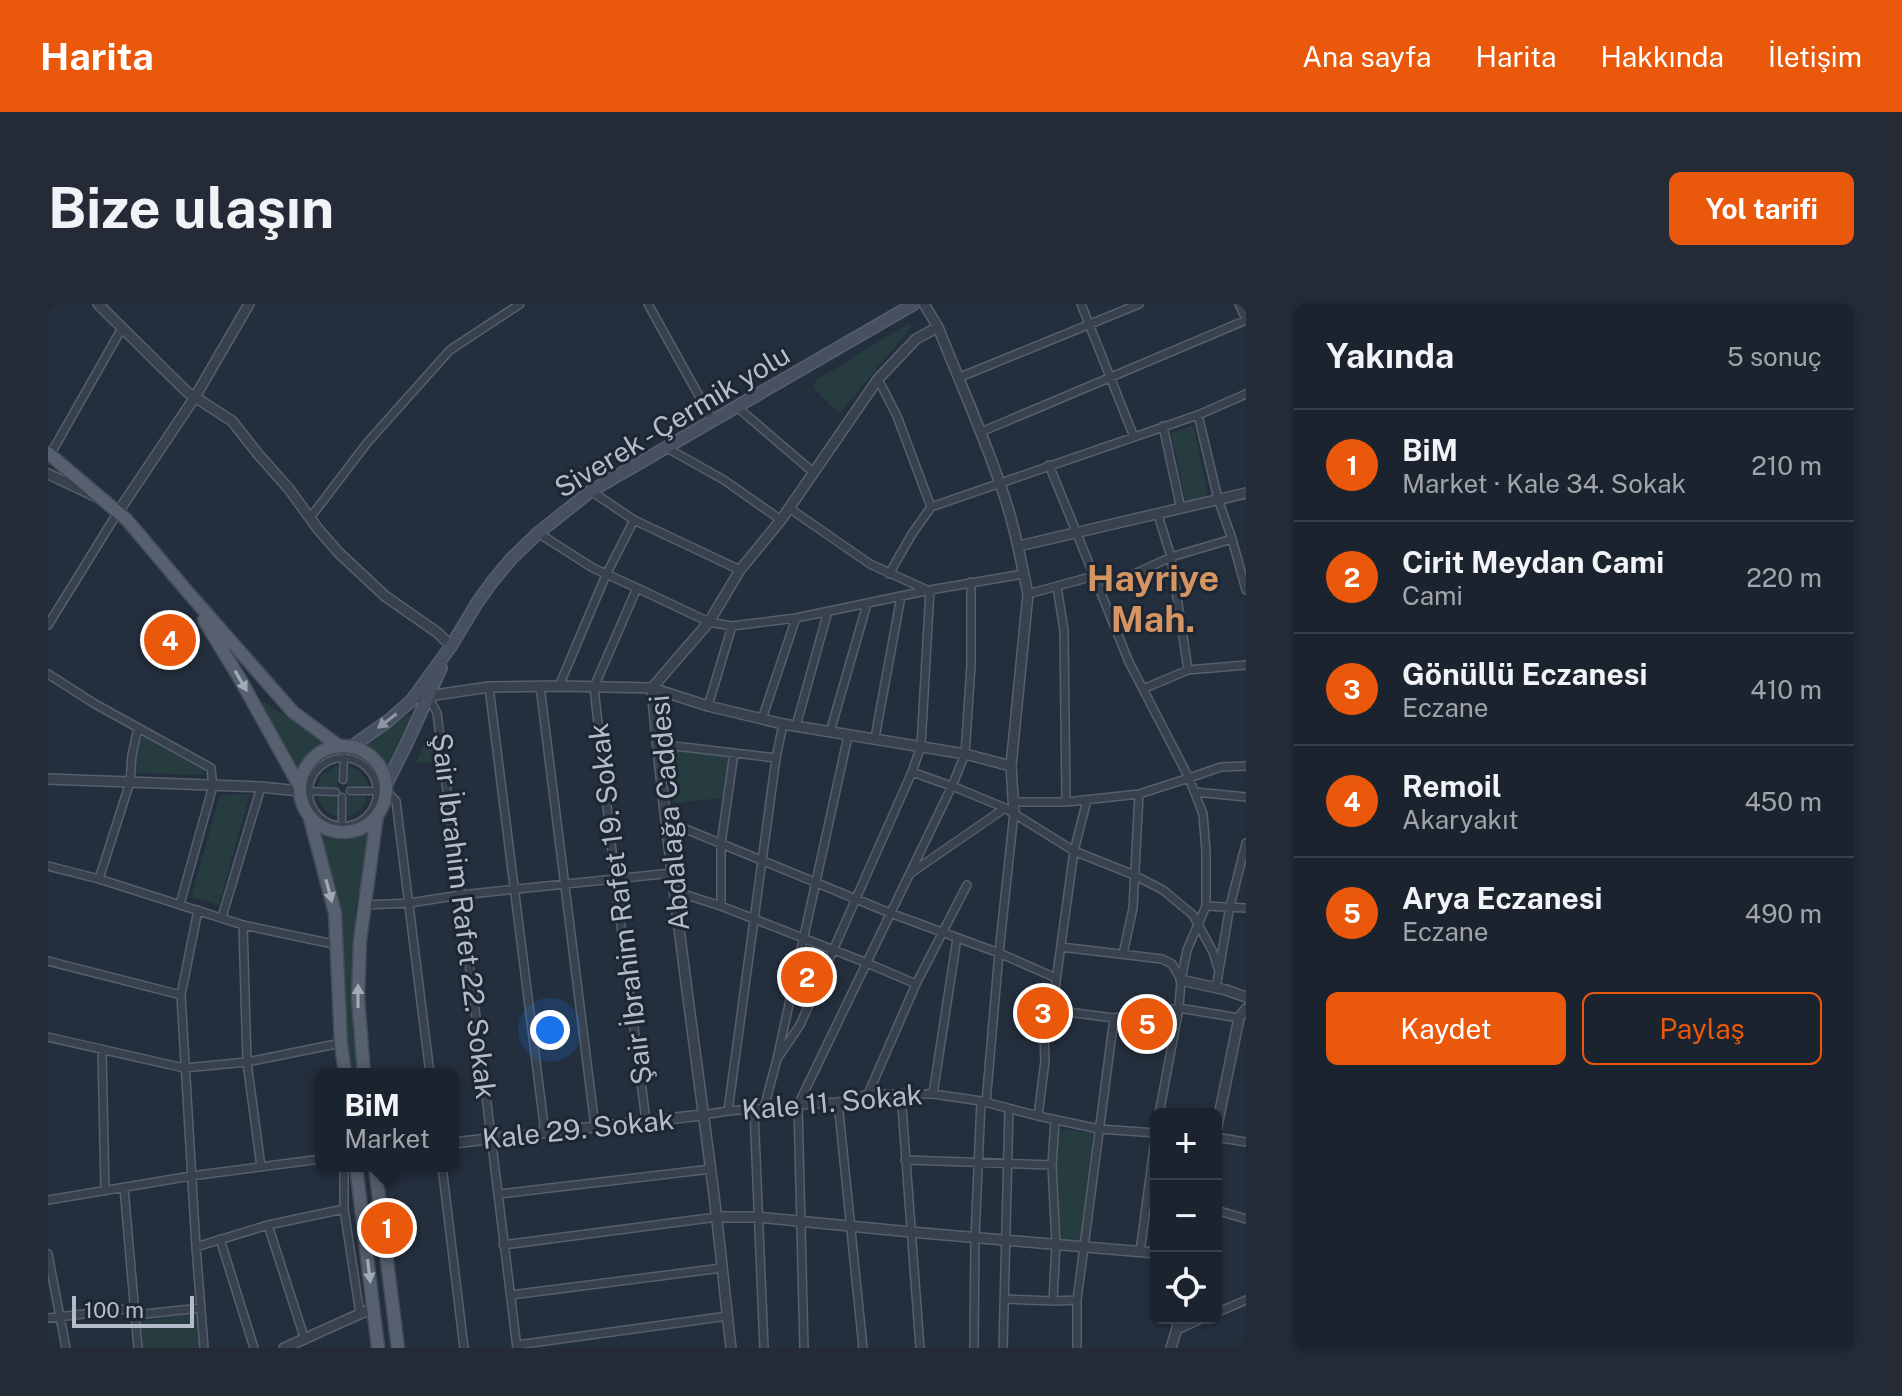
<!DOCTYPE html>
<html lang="tr">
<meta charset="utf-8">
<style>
body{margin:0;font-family:"Public Sans",sans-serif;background:#242b36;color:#f1f3f6}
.controls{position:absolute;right:24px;bottom:24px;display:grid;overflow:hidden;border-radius:12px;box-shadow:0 2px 6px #0004}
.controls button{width:72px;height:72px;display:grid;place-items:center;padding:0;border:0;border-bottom:2px solid #39404a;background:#1b232e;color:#f1f3f6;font:40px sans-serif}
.scale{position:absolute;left:24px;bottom:20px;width:122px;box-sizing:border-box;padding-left:8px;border:4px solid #b4bcc9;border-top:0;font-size:22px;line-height:28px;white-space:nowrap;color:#b4bcc9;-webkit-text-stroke:6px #1d2633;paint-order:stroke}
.you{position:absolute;left:502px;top:726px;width:28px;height:28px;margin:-20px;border:6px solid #fff;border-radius:50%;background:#1a73e8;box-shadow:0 0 0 12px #1a73e833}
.badge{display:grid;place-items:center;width:52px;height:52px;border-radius:50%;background:#ea580c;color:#fff;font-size:26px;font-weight:700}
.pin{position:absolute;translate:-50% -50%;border:4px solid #fff;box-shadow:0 2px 8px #0006}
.popup{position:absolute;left:267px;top:764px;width:144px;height:104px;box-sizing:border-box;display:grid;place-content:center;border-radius:12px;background:#1b232e;filter:drop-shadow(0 2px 6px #0005);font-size:26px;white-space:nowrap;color:#a0a4aa}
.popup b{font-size:30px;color:#f1f3f6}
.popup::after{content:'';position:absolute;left:50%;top:100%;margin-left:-16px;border:16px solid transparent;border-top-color:#1b232e}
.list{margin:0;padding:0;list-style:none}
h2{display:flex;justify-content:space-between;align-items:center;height:104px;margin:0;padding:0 32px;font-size:34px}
h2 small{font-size:26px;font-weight:400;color:#a0a4aa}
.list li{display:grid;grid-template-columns:52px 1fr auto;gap:24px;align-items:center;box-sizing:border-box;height:112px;padding:0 32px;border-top:2px solid #39404a}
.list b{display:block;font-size:30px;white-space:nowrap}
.list p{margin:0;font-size:26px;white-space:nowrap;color:#a0a4aa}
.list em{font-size:26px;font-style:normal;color:#a0a4aa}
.actions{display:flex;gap:16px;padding:24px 32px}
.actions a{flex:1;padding:18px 0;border:2px solid #ea580c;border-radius:12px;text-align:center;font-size:28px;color:#ea580c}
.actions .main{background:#ea580c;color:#fff}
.icon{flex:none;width:44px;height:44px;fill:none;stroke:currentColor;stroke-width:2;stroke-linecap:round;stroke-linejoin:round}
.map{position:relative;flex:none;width:1198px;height:1044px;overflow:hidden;border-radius:12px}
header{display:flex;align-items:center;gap:48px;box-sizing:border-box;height:112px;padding:0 40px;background:#ea580c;color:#fff}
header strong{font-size:38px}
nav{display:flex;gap:44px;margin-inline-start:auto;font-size:28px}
.intro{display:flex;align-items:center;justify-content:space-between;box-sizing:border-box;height:192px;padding:0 48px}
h1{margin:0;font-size:56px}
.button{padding:20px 36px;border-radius:12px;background:#ea580c;color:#fff;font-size:28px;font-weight:700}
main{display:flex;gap:48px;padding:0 48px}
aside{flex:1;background:#1b232e;border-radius:12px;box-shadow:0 2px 6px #0004}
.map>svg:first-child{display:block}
.green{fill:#263c3f}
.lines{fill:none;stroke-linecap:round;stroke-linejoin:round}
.pedestrian-casing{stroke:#565f6c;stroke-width:9}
.minor-casing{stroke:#565f6c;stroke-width:10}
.tertiary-casing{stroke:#565f6c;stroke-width:12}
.secondary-casing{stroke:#565f6c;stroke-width:14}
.primary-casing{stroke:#414a57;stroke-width:15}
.pedestrian{stroke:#38414e;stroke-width:6}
.minor{stroke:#38414e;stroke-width:7}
.tertiary{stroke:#38414e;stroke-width:9}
.secondary{stroke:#465061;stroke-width:11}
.primary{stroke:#56606e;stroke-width:12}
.oneway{fill:#a1aab7}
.oneway2{fill:#8e96a5}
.labels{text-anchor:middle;stroke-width:6;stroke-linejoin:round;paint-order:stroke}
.street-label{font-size:28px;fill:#b4bcc9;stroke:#1d2633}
.district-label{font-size:36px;font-weight:bold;fill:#d59563;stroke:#1d2633}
</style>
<header>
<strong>Harita</strong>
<nav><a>Ana sayfa</a><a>Harita</a><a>Hakkında</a><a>İletişim</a></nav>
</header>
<div class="intro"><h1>Bize ulaşın</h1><a class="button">Yol tarifi</a></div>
<main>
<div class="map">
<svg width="1198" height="1044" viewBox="0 0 1198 1044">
<rect width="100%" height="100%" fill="#242f3e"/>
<path class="green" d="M861,19L864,22L791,110L765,84L767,77Z
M1146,121L1160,193L1138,198L1123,129Z
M216,398L279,439L258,454L248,471L211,399Z
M361,410L364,412L341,468L334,459L315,442Z
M381,430L387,431L390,456L388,459H368Z
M95,432L157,466L155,471L88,469C87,458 88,440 95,432Z
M619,446L681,452L675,494L626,499Z
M287,462H291L290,483H269L274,471Z
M299,462C310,465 318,472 321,484H298Z
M202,490L171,601L143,593L172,491Z
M269,491H289L291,513C278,510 273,503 269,491Z
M298,492H319C318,504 309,510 298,513Z
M321,528L307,608L305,706L311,770H304L272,533L293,536Z
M1011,825L1045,829L1033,937L1010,935L1007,861Z
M148,1009L152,1044H95L93,1017Z"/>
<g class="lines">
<defs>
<path id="pedestrian" d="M261 488a34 34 0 1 1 68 0a34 34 0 1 1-68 0Z
M295,476L296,453
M259,487L288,488
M302,487H338
M294,493V522"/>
<path id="minor" d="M600,0L665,117
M1033,0L1086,133
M1191,0L1198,15
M910,74L1091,0
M830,75L849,112L883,203
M689,103L766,169
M1150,111L1170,195L1184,235L1198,286
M1115,122L1133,205
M933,128L1198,16
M619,144L676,176L733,216
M2,151L74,24
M1001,161L1081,358L1141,474L1173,463L1198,462
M543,187L586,216L692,266
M741,204L822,260L879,286
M1110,211L1123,253L1140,366
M262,214L319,139L402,46L472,0
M490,229L545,264L589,284L546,383L567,575L598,817
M841,270L864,230L883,203L1150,111L1198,90
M1009,283L1016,326L1018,498
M589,284L661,318L684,322L748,314L882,286L975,270
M1052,286L1123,253L1184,235
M980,290L1046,272
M0,321L70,208
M0,370L47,400L163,464L165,482L132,600
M492,382L547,823
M511,382L558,271L586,216
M441,383L497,829
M1095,385L1140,366L1198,361
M363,397L380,392L389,409C416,621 444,832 469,1044
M660,402L684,322
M714,415L748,314
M748,422L780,307
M782,428L819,300
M827,434L853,292
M609,440L728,454
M864,468L909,484L957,504L1026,547L1086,571L1115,586L1145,611L1165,648L1170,664
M338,487L348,497L382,770
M1147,488L1198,493
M967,498H1018L1091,490
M618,517L842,609L951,649L1008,674
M0,562L51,575L195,621L290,641
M863,569L957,504
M51,575L82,478L84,451L90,424
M626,587L673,602L819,659L868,680
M317,601L362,599L412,591L624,569
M673,602V540L686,449
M1158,602L1198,604
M150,606L133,691L148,943L156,1044
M174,613L213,483
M195,621L199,758L213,863
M1013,643L1114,655L1124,660L1132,674
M0,657L133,691
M1168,684L1182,602L1198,539
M1004,706L1066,714L1131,704L1133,676L1139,646L1158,602V548L1155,510L1141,474L1091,490L1085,604L1075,650
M0,733L136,764L199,758L293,739
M54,745L57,887
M729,755L752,721L864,468L873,442L882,286
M853,789L872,1044
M820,790L868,680L919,581
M885,790L909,634
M790,798L815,1044
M938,799L951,649L966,509
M716,804L729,755L800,432
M706,806L716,1044
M680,807L728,454L735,420
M1111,810L1131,704L1191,714
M654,811L680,807L790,798L820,790H885L933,797L990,812L1051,825L1108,829
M990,812L997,757L996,731L1004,706L1026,547L1039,496
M1168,833L1198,838
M857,856L1004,861
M296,862V905L312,1010
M394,862L416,1044
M76,884L90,1044
M451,890L663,865
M0,896L143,872L273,855
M1168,906L1198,915
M220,921L257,1036
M172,935L206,1044
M455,941L669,913
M148,943L220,921L296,905
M1092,948L1108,828
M0,950L18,1044
M463,991L674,964
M956,995L1005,997L1029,996
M1005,997L1008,940L1004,861L1007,816
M1168,1009L1198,996
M88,1011L152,1004
M0,1014L88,1004
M1129,1026L1156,1014
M469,1041L680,1012
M756,1044L750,801L904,482L917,450L923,361V278
M926,1044L927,934L933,797
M955,1044L961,805
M1029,1044V996L1066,714"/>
<path id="tertiary" d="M50,0L139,88L184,117L210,150L241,185L270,225L291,249L337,292L390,329L403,342
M876,0L890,23C910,74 933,125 951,177C965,214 972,252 980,290L963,462L966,509
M0,170L47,192
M70,208L147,93L201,0
M971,242L1198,189
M380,392L441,383L511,382L604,384L660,402L735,420L917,450L963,462
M0,475L213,483L252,487
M1133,676L1178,686L1198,693
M1168,827L1191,714L1198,705
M405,839L654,811
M669,913H709L863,928L1108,949
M236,1044L325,1004
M683,1044C676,985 671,927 663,868C642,707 619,546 604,384L661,318L692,266L733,216L830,75L868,35L890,23
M1123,1044L1132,1014"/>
<path id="secondary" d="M303,443L340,417L363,397L403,342L429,299L444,278L464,254L490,229L543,187L866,0
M338,481L358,441L393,364"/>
<path id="primary" d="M0,149L79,216L138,286L245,408L291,442
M156,316L192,375L252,483
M252 485a43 43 0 1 1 86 0a43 43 0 1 1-86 0Z
M261,511L287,609L293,739L297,770
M316,770L310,694L312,636L329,511
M308,862L330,1044
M327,862L350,1044"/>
</defs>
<use href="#pedestrian" class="pedestrian-casing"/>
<use href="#minor" class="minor-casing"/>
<use href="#tertiary" class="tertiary-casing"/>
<use href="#secondary" class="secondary-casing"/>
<use href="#primary" class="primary-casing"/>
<use href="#pedestrian" class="pedestrian"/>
<use href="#minor" class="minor"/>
<use href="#tertiary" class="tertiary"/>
<use href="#secondary" class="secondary"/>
<use href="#primary" class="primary"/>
</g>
<defs><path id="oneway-solid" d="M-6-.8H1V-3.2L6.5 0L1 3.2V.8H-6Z" transform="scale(2)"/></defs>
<g class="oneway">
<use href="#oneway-solid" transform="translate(193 377) rotate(60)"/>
<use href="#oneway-solid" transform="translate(281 587) rotate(75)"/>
<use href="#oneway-solid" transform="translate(310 692) rotate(-90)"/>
<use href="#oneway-solid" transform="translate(321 967) rotate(83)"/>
</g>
<use class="oneway2" href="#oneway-solid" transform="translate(339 417) rotate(143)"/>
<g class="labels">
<g class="street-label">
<text transform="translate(624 117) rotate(-31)" y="10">Siverek - Çermik yolu</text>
<text transform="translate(621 509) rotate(-95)" y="10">Abdalağa Caddesi</text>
<text transform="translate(572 600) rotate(-97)" y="10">Şair İbrahim Rafet 19. Sokak</text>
<text transform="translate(416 612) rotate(83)" y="10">Şair İbrahim Rafet 22. Sokak</text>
<text transform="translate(784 798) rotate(-5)" y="10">Kale 11. Sokak</text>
<text transform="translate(530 825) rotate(-6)" y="10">Kale 29. Sokak</text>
</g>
<g class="district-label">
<text x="1105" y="287">Hayriye<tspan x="1105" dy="41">Mah.</tspan></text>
</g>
</g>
</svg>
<div class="controls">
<button>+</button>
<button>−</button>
<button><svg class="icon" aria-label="locate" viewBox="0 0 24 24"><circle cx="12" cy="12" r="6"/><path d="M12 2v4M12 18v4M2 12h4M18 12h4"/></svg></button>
</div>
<div class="scale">100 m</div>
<div class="you"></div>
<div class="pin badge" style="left:339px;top:924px">1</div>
<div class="popup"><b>BiM</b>Market</div>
<div class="pin badge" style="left:759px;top:673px">2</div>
<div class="pin badge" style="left:995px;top:709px">3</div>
<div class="pin badge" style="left:122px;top:336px">4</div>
<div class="pin badge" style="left:1099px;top:720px">5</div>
</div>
<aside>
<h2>Yakında<small>5 sonuç</small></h2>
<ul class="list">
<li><span class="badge">1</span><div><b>BiM</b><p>Market · Kale 34. Sokak</p></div><em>210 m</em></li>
<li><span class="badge">2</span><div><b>Cirit Meydan Cami</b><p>Cami</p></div><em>220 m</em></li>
<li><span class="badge">3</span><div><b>Gönüllü Eczanesi</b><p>Eczane</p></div><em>410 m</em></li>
<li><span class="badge">4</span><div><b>Remoil</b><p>Akaryakıt</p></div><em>450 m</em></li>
<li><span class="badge">5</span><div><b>Arya Eczanesi</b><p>Eczane</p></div><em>490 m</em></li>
</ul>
<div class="actions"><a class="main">Kaydet</a><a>Paylaş</a></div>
</aside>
</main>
